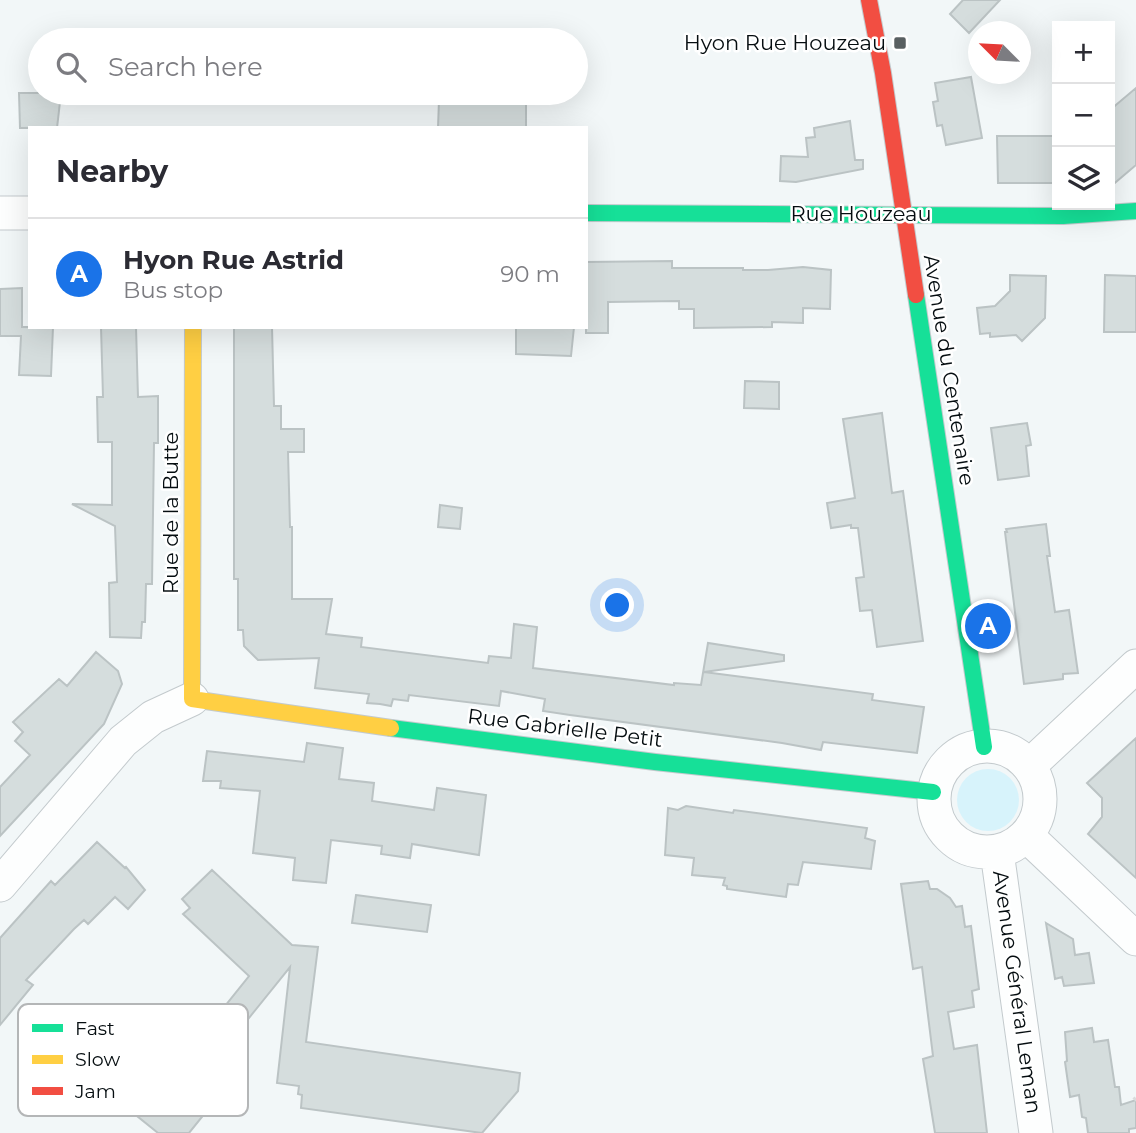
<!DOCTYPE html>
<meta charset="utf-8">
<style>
body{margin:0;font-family:Montserrat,sans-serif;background:#f7f7f7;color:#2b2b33}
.controls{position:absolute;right:21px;top:21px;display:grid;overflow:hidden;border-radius:0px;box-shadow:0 7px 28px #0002}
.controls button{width:63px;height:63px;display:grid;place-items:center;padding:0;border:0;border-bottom:2px solid #e1e1e2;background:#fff;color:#2b2b33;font:35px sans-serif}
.compass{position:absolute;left:968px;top:21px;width:63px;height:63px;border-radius:50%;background:#fff;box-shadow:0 7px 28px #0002;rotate:294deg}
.you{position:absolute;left:618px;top:606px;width:24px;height:24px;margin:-18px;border:5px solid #fff;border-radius:50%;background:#1a73e8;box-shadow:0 0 0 10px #1a73e833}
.badge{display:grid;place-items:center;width:46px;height:46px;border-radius:50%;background:#1a73e8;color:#fff;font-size:23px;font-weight:700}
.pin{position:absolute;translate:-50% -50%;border:4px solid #fff;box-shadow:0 2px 7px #0006}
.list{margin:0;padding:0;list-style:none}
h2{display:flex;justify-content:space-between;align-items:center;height:91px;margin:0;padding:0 28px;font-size:30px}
h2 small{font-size:23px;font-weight:400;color:#7c7c81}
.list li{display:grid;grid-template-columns:46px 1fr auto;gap:21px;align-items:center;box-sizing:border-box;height:112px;padding:0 28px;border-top:2px solid #e1e1e2}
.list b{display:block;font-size:26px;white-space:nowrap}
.list p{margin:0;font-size:23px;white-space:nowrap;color:#7c7c81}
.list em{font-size:23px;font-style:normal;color:#7c7c81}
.icon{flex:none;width:38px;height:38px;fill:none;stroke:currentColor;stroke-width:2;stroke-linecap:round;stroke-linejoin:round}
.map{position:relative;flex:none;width:1136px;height:1133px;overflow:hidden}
.search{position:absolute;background:#fff;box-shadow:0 7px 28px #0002;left:28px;top:28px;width:560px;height:77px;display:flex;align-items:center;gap:18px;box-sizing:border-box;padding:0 24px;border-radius:38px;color:#7c7c81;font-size:26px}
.panel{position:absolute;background:#fff;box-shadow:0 7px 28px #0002;left:28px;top:126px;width:560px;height:203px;border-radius:0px}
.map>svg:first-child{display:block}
.green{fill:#d7f3fb}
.building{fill:#d5dddd;stroke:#bbc3c4;stroke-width:2}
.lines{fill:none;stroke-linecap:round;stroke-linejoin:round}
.street-casing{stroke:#c3cacd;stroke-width:35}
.fast-casing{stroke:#c3cacd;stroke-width:18}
.slow-casing{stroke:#c3cacd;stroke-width:18}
.jam-casing{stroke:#c3cacd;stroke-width:18}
.path{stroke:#d9dbdc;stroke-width:4.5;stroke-dasharray:3.5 3.5;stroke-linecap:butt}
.street{stroke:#fdfefe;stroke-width:33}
.fast{stroke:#16e098;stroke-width:16}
.slow{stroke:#ffcf43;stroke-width:16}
.jam{stroke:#f24e42;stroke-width:16}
.poi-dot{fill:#585f61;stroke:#fff;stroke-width:2.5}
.labels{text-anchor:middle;stroke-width:5;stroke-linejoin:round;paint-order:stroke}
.poi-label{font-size:21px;fill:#050d10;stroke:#fff;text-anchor:end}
.street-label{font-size:21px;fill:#050d10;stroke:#fff}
.key{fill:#fff;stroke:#b4b6b7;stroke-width:2}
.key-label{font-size:19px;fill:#050d10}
</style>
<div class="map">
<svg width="1136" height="1133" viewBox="0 0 1136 1133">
<rect width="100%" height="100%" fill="#f2f7f8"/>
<path class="green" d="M957 800a31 31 0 1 1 62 0a31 31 0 1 1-62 0Z"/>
<path class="building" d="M963,0H1000L969,33L950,14Z
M971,77L982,138L946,145L942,125L937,126L933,102L938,101L935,83Z
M1136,88V165L1110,187V110Z
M19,93H61L57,128H20Z
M481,98H526V128H438L439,100Z
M850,121L855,160H863V169L796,182L780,181L781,156L808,157L806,138L815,137L814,128Z
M997,136H1057V183H998Z
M672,261V268H743V270H768L803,267L831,270L830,309L803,308V323L772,322V327L694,328V309H679V301L608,302V333H586V262Z
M1010,275L1046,276L1045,318L1022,341L1016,335L990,337V333L980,334L977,308L995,306L1010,291Z
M1105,275L1136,276V332H1104Z
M22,288V327H53L51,376L19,375L21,336H0V289Z
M101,327H136L138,397L158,396V443H154L152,584H146L145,622H142L141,638L110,637L109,583L117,582L115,526L72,504L112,505V442H98L97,397H103Z
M234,327H272L274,406H281V429H304V452H288L290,527H292V599H332L326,634L362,638L361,647L488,663L489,656L511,658L514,624L537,627L533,668L674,685V683L701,685L708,643L784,655V661L704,672L873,694L872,700L924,707L917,753L823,742L821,750L782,743L570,715L543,711L545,699L501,691L499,706L409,695L408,701L393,699L391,706L380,704L367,703L369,694L315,688L319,658L258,660L244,646L243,630H238V579H234Z
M516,327H574L571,356L516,354Z
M745,381L779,382V409L744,408Z
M882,413L892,493L903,491L923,641L877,647L872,610L860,611L856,578L864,577L858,528H851V525L831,528L827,503L855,498L843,419Z
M1027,423L1031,445L1026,446L1029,476L998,480L991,428Z
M440,505L462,508L460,529L438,527Z
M1046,524L1050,556H1047L1055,612L1069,610L1078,673L1063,674V679L1024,684L1005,532H1007L1006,529Z
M96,652L118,671L122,684L104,724L0,836V787L30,755L15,741L23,732L13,722L59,679L67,686Z
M1136,738V878L1088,834L1102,817V798L1087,783Z
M307,743L343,748L339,779L374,783L372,801L434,810L437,788L486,795L479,855L412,844L410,858L381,854L382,846L331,840L326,883L293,880L295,858L253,853L260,791L220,788L221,781H203L207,751L304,762Z
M686,806L733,813L734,810L867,828L865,838L875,841L871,869L803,862L798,885L788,884L786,897L727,889V886L723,885L725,878L692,875L694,858L665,855L668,808L678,810Z
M97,842L125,868L126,867L145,890L128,909L115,897L88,924L84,920L74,929L26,980L33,985L0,1025V938L51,881L55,885Z
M212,870L292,945L318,947L306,1042L520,1073L518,1091L482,1133L301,1108L302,1095L298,1094L299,1086L277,1083L290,967L224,1049L243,1066L189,1133H158L137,1116L249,976L183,914L190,908L182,899Z
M928,881L930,889H937L950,898L956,907L962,906L965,927L971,926L979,989L972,991L974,1007L948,1012L954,1049L977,1045L987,1133H935L923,1059L933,1056L922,967L913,969L901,884Z
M356,895L431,905L427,932L352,923Z
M1046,923L1073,939L1075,955L1089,953L1094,983L1064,986L1062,977L1055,979Z
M1092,1028L1094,1042L1108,1040L1115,1087H1119L1121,1105L1136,1100V1128L1129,1129V1133H1088L1086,1118L1082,1117L1079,1095L1070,1097L1065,1062L1067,1061L1065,1032Z"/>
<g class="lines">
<defs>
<path id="street" d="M0,213H30
M934 799a53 53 0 1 1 106 0a53 53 0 1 1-106 0Z
M1029,766L1136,666
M1026,835L1136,939
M997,852L1036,1133
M0,885L123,741L153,717L192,699"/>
<path id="fast" d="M586,213L1063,216L1136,211
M916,295L984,747
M391,728L655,762L933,792"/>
<path id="slow" d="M193,327L192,699L391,728"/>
<path id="jam" d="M869,0L883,73L916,295"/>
</defs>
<use href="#street" class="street-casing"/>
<use href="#fast" class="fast-casing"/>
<use href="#slow" class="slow-casing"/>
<use href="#jam" class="jam-casing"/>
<path class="path" d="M1134,1100L1136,1098"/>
<use href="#street" class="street"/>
<use href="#fast" class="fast"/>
<use href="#slow" class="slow"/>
<use href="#jam" class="jam"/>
</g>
<rect class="poi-dot" x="893" y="36" width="14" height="14" rx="3.5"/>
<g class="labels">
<g class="poi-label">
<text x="886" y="50">Hyon Rue Houzeau</text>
</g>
<g class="street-label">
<text x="861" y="221">Rue Houzeau</text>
<text transform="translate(949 370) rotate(81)" y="7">Avenue du Centenaire</text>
<text transform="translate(171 513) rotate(-90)" y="7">Rue de la Butte</text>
<text transform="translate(565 728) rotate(7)" y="7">Rue Gabrielle Petit</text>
<text transform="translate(1017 992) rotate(82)" y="7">Avenue Général Leman</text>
</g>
</g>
<rect x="18" y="1004" width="230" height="112" rx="10" class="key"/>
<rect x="32" y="1024" width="31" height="8" fill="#16e098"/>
<rect x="32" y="1055" width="31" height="9" fill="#ffcf43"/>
<rect x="32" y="1087" width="31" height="8" fill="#f24e42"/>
<g class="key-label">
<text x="75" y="1035">Fast</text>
<text x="75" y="1066">Slow</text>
<text x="75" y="1098">Jam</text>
</g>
</svg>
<div class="controls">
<button>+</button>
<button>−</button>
<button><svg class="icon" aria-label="layers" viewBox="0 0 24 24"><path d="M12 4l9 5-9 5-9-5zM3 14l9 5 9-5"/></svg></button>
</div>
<svg class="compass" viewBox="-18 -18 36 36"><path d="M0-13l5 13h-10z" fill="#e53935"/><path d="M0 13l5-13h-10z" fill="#7c7c81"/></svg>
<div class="you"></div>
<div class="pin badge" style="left:988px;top:626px">A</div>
<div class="search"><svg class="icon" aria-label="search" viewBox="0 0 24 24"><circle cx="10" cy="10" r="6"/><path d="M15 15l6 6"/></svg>Search here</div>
<section class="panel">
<h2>Nearby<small></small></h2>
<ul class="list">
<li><span class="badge">A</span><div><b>Hyon Rue Astrid</b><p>Bus stop</p></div><em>90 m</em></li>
</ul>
</section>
</div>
